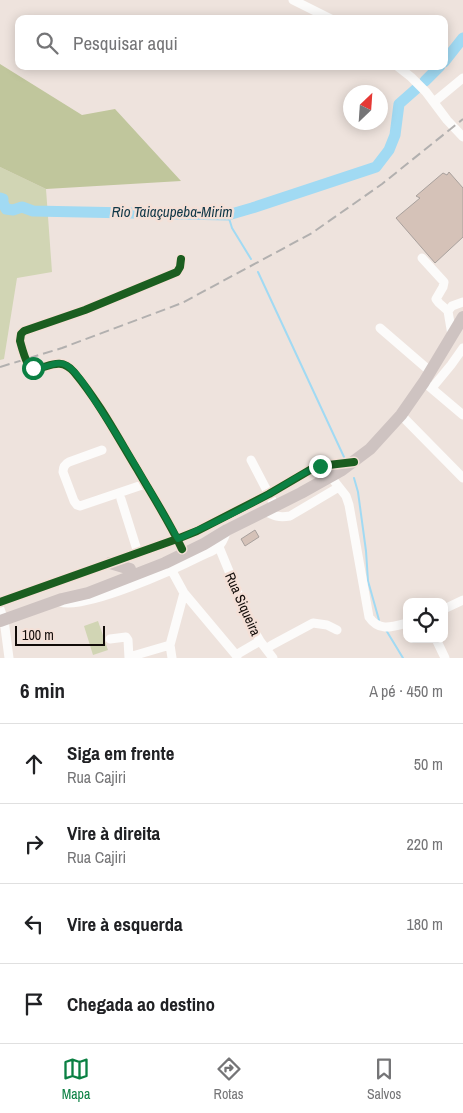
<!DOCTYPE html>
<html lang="pt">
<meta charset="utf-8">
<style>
body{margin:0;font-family:"Archivo Narrow",sans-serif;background:#f2f2f2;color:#202124}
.controls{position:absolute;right:15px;bottom:15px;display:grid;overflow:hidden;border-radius:10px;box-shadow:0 2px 12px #0003}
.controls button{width:45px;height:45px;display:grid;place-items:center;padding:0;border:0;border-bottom:1px solid #e0e0e0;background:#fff;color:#202124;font:25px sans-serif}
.compass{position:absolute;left:343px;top:85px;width:45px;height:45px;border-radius:50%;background:#fff;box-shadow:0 2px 12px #0003;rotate:25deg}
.scale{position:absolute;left:15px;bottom:12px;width:90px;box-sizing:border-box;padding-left:5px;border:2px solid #110b08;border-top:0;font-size:14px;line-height:18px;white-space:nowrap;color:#110b08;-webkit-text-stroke:4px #f4e0d7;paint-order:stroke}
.stop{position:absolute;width:15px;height:15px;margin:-11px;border:4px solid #0b8043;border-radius:50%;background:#fff}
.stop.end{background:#0b8043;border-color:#fff;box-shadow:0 1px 5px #0008}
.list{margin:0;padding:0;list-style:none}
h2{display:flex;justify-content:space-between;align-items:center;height:65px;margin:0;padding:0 20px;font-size:21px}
h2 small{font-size:16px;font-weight:400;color:#757577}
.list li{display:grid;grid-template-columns:32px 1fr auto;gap:15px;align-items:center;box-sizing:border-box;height:80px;padding:0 20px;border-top:1px solid #e0e0e0}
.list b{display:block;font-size:19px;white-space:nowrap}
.list p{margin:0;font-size:16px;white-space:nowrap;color:#757577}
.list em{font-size:16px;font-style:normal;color:#757577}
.icon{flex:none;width:28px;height:28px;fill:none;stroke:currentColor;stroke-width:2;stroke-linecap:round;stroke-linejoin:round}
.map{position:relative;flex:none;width:463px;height:658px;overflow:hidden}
.search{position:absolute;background:#fff;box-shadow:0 2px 12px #0003;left:15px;right:15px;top:15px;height:55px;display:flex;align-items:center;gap:12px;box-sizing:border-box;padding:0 18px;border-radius:10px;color:#757577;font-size:19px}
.sheet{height:385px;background:#fff}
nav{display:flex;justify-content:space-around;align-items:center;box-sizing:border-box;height:70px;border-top:1px solid #e0e0e0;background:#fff;font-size:14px;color:#757577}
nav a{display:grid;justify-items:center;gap:2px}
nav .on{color:#0b8043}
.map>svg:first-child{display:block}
.green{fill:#d1d5b4}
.forest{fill:#c0c69c}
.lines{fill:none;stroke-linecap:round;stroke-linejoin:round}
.stream{stroke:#a1daf3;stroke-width:2}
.river{stroke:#a1daf3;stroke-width:11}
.building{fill:#d5c2b8;stroke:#a8a09c}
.minor{stroke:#fcfbfa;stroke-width:9}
.highway{stroke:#cec3c1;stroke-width:12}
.rail{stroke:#b2b0af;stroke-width:2;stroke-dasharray:10 5;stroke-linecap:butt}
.cycleway-casing{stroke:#f4e0d7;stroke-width:11}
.cycleway{stroke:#1b5e20;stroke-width:8}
.route{stroke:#0b8043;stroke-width:6}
.labels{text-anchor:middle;stroke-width:5;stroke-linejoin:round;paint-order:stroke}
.street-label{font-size:14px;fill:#110b08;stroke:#f4e0d7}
.water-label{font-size:15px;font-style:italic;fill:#113848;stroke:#f4e0d7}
</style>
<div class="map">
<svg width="463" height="658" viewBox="0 0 463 658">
<rect width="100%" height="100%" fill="#eee3dd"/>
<path class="green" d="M0,167L46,189L52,272L17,278L4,359L0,360Z
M98,621L108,650L93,655L84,626Z"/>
<path class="forest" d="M0,64L82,115L115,109L181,181L46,189L0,167Z"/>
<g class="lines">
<path class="stream" d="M228,215L232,228L251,259
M258,272L344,457
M354,478L358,492L366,551L368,581L379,620
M386,630L403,658"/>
<path class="river" d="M444,62L463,38
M425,81L440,66
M0,198L3,199V203L6,209L13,210L22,207L33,211L228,215L252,208L376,167L389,150L395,135L399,104L416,89"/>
</g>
<path class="building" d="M449,172L463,188V237L435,263L396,218L420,198L416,196L443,173L447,175Z
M255,530L259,537L245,546L241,539Z"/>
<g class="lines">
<path class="minor" d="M293,0L331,19
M397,66L411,77L426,92L447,120L463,137
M434,102L463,78
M422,258L444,282L443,287L436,299L439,303L448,311
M181,259L180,267L177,272L85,310L24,331L21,334L20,341C22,348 24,356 27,362C38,381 55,350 74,372C99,402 117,436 137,469C152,495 169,521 182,549
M380,328L431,372
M452,335L448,311L452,306L463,302
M424,382L463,415
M432,388L451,365L463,348
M401,415L463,478
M102,450L69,462C65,464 63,467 63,472L74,501L77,505L80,506L145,484
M251,460L275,506
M331,477L346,496L349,505L369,617C379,632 392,627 407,623
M121,499L138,553
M265,511C274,516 279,518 290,516L339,487
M219,547L252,627L260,641L273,658
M172,571L184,593L236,655L237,658
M0,602L177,539L197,531L269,494L309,470L320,466L352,462
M60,602C86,610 175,569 201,556C207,553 214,551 218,547C223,543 225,536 227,530
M0,609L4,620L9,658
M444,609L463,600
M110,639L126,637L128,640L129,658
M436,639L445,658
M266,649L272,645L313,623L327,625L337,630
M236,655L260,641
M129,657L170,645
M172,658L170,645L184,593"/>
<path class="highway" d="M110,563L130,569
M0,621L62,599L88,593L165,563L204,544L227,530L301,493L342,470L370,449L401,415L424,382L463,317"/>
<path class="rail" d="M0,367L62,348L182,303L312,233L382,184L463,119"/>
<defs>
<path id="cycleway" d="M181,259L180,267L177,272L85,310L24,331L21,334L20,341C22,348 24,356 27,362C38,381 55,350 74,372C99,402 117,436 137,469C152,495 169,521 182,549
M0,602L177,539L197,531L269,494L315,467L320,466L354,462"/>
</defs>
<use href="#cycleway" class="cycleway-casing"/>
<use href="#cycleway" class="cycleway"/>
</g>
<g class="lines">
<path class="route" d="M33,368C46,370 56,359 66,365C77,371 88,390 95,401C125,445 151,493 178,539C208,526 239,511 269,494C286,485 302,472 320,466"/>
</g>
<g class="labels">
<g class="street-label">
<text transform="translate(243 604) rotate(66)" y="5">Rua Siqueira</text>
</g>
<g class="water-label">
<text x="172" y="217">Rio Taiaçupeba-Mirim</text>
</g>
</g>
</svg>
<div class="controls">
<button><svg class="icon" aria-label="locate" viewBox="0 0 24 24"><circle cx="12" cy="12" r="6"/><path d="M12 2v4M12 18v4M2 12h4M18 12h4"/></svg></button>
</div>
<svg class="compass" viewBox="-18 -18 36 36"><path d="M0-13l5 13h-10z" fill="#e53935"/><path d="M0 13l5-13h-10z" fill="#757577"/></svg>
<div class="scale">100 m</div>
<div class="stop" style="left:33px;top:368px"></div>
<div class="stop end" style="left:320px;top:466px"></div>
<div class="search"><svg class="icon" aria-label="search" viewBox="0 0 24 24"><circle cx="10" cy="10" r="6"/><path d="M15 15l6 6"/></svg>Pesquisar aqui</div>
</div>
<section class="sheet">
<h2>6 min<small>A pé · 450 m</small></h2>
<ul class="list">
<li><svg class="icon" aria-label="ahead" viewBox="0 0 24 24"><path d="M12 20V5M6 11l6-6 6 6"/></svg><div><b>Siga em frente</b><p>Rua Cajiri</p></div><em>50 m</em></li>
<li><svg class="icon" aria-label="right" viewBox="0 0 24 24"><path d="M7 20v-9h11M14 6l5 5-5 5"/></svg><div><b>Vire à direita</b><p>Rua Cajiri</p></div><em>220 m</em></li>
<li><svg class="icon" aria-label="left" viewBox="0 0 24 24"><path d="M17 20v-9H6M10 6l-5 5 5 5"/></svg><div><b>Vire à esquerda</b></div><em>180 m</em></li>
<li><svg class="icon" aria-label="arrive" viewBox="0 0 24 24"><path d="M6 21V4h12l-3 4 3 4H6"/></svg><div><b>Chegada ao destino</b></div></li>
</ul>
</section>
<nav>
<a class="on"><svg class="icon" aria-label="map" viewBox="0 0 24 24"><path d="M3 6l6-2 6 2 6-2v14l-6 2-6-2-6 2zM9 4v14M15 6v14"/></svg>Mapa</a>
<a><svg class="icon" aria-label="directions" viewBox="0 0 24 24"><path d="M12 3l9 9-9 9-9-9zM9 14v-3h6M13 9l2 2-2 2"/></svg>Rotas</a>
<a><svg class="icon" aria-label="saved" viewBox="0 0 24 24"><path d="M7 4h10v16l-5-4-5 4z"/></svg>Salvos</a>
</nav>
